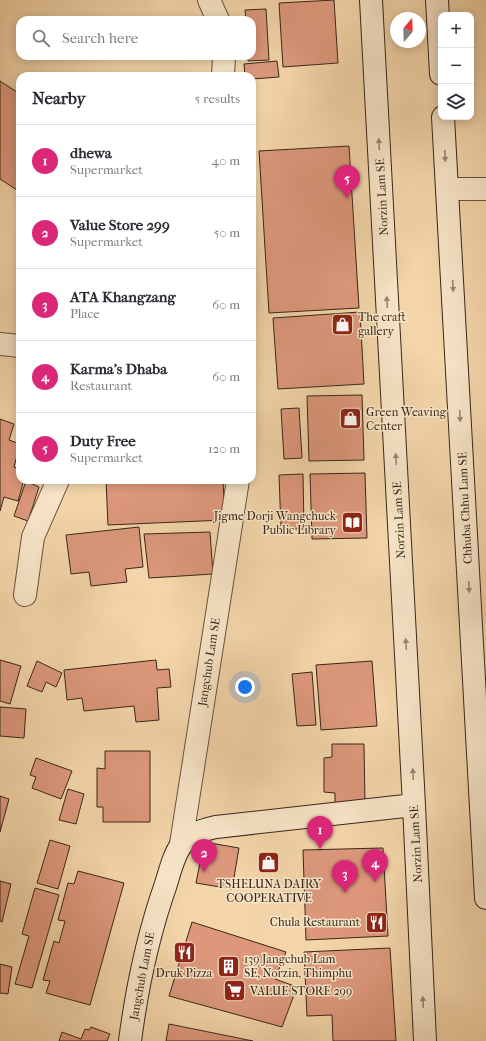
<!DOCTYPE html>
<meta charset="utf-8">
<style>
body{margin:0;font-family:"IM FELL French Canon",serif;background:#f2f2f3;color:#2b2b33}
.controls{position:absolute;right:12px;top:12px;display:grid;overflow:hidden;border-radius:8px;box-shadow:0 2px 10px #0003}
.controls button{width:36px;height:36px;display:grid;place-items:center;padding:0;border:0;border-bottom:1px solid #e1e1e2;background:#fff;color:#2b2b33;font:20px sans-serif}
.compass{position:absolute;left:390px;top:12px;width:36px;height:36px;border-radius:50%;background:#fff;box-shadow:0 2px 10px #0003;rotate:19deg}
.you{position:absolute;left:245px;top:687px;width:14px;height:14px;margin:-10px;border:3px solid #fff;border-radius:50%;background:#1a73e8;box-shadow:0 0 0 6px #1a73e833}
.badge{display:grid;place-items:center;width:26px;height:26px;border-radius:50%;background:#db2777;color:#fff;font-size:13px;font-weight:700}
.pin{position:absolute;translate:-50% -33px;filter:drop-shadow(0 1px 2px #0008)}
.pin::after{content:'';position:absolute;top:21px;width:14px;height:12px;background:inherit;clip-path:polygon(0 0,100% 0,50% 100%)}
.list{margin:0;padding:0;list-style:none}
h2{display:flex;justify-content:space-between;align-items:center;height:52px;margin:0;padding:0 16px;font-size:17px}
h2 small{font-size:13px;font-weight:400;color:#7c7c81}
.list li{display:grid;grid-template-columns:26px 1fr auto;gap:12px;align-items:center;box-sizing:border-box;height:72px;padding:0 16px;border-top:1px solid #e1e1e2}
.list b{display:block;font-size:15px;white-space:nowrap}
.list p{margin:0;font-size:13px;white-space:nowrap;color:#7c7c81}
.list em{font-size:13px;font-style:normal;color:#7c7c81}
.icon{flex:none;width:22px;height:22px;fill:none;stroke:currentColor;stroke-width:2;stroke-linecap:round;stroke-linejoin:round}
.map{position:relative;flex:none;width:486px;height:1041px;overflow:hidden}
.search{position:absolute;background:#fff;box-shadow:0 2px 10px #0003;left:16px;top:16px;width:240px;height:44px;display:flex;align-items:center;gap:10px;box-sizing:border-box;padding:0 14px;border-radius:12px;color:#7c7c81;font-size:15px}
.panel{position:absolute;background:#fff;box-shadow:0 2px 10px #0003;left:16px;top:72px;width:240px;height:412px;border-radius:12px}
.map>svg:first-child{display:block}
.building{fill:#dd987c;stroke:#38271a}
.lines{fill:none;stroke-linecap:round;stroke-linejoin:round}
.minor-casing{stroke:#67523e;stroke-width:24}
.secondary-casing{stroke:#38271a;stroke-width:24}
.minor{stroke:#f7e4c7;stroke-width:22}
.secondary{stroke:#f7e4c7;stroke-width:22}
.oneway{fill:#988670}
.labels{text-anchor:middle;stroke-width:3;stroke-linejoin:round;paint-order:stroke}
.street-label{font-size:12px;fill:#38271a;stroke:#f7e4c7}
.poi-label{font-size:12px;fill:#38271a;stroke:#f7e4c7;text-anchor:start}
</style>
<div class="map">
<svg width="486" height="1041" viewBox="0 0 486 1041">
<rect width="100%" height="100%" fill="#f3d5a9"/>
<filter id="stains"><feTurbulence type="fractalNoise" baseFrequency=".005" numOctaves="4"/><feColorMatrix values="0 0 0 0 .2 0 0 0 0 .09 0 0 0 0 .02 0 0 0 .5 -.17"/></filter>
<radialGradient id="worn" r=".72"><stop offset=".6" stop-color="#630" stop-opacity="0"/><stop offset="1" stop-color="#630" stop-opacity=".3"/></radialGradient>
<path class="building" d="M334,0L338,63L283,67L279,3Z
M266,9L269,60L248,61V56H252V20H246L245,10Z
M277,61L279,77L252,79V76H245L244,64Z
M0,81L20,94V111L18,114L20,115V192L0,179Z
M349,146L359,308L269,313L259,151Z
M360,312L364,384L278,389L273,318Z
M362,395L364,460L309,461L307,396Z
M299,408L302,458L284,459L281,409Z
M0,419L14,424L9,440L20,444L14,467L20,469V480H24L18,501L4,497L0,511Z
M365,473L367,538L312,539L310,474Z
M303,474L304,529H281L279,475Z
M106,480H223L225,520L108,525Z
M26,481L39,487L28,521L14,516Z
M139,527L143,567L125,569L127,582L91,586L89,572L71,574L66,535Z
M210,532L213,574L149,578L144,534Z
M0,660L21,666L10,704L0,701Z
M156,660L157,670L169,669L171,687L157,688L159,720L136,722L134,706L84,711L82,698L67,700L64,670Z
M37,661L62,673L56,687L46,682L42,692L27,686Z
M372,661L377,726L321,730L316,665Z
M312,672L316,725L297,726L292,674Z
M0,707L26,709L24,738L0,736Z
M332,744H364L365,803L335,804V793L324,792V758L332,757Z
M105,751H150V822H103V807H97V768L105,769Z
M36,758L72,771L61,799L32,788L36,777L30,775Z
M68,789L84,794L76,824L59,820Z
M0,796L9,799L0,832Z
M50,840L70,846L58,889L37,883Z
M204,842L239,848L232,889L196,883Z
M383,848L388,936L306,940L303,850Z
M78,871L124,883L90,1005L46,993L50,981L43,980L54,941L59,943L65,921L58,920L68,883L74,884Z
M0,881L11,884L2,922L0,921Z
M35,888L59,895L32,988L15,984L29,936L22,934Z
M192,922L286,952L275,979L297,987L282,1027L169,996Z
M390,948L396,1041H333L332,1015L307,1016L304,952Z
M0,964L12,967L8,994L0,993Z
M169,1024L253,1041H166Z
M91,1027L110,1034L107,1041H59L62,1032L81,1039L85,1029L89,1030Z"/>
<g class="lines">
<defs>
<path id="minor" d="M209,0L218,20
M223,76L224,56
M447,189H486
M0,344L20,346
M25,595L33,537L58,480
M181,844L238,480"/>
<path id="secondary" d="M371,0L414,805L425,1041
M437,0L441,74
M443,117L486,898
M130,1041C137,987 148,935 166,884C170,871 174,854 182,844C190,833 204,830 216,827L414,805"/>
</defs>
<use href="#minor" class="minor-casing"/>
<use href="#secondary" class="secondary-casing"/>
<use href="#minor" class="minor"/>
<use href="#secondary" class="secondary"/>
</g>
<defs><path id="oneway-solid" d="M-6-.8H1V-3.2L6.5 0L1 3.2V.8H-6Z"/></defs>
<g class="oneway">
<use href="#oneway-solid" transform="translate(379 144) rotate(-93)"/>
<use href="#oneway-solid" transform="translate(445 156) rotate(87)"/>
<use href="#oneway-solid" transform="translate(453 286) rotate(87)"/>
<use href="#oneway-solid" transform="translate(387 302) rotate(-93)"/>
<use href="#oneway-solid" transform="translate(460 416) rotate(87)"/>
<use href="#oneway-solid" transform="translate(396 459) rotate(-93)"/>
<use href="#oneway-solid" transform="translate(469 587) rotate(87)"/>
<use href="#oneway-solid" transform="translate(406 644) rotate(-93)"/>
<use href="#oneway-solid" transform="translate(413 774) rotate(-93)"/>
<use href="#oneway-solid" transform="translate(423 1002) rotate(-93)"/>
</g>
<defs>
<symbol id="shop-square" viewBox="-11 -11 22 22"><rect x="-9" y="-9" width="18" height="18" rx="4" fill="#8f2418" stroke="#f7e4c7"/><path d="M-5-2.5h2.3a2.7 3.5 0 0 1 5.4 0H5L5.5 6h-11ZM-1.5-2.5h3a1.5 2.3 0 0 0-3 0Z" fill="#fff"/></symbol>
<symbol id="library-square" viewBox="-11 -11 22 22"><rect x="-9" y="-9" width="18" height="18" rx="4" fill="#8f2418" stroke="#f7e4c7"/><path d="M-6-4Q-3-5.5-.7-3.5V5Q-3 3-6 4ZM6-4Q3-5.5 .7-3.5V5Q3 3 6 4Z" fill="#fff"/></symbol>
<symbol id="restaurant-square" viewBox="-11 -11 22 22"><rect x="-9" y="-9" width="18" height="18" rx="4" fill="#8f2418" stroke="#f7e4c7"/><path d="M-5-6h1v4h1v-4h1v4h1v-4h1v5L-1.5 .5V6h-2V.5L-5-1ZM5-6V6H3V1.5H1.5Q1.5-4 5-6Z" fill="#fff"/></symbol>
<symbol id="building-square" viewBox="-11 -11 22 22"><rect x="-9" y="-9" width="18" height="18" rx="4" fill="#8f2418" stroke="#f7e4c7"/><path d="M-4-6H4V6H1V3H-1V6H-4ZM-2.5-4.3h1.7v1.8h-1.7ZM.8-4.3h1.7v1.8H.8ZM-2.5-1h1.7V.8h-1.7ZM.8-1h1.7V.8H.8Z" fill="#fff"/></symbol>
<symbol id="supermarket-square" viewBox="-11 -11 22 22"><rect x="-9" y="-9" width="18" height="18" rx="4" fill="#8f2418" stroke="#f7e4c7"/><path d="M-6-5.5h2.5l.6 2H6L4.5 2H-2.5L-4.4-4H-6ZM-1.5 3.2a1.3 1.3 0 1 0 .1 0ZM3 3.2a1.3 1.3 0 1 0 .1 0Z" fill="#fff"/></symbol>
</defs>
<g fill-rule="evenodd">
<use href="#shop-square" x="330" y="312" width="25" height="25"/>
<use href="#shop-square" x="338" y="406" width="25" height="25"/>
<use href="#library-square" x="340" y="510" width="25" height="25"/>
<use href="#shop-square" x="256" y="850" width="25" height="25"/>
<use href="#restaurant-square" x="364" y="910" width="25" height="25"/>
<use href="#restaurant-square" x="172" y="940" width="25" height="25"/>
<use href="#building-square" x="216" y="954" width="25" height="25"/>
<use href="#supermarket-square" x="222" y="978" width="25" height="25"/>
</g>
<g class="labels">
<g class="street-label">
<text transform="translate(382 197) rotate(-93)" y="4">Norzin Lam SE</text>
<text transform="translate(465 508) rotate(-93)" y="4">Chhuba Chhu Lam SE</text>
<text transform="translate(399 520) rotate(-93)" y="4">Norzin Lam SE</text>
<text transform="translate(209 662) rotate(-81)" y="4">Jangchub Lam SE</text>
<text transform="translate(416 844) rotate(-93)" y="4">Norzin Lam SE</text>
<text transform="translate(142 976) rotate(-79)" y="4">Jangchub Lam SE</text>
</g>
<g class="poi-label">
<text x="358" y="321">The craft<tspan x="358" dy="14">gallery</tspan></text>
<text x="366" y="416">Green Weaving<tspan x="366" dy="14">Center</tspan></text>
<text x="336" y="520" text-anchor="end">Jigme Dorji Wangchuck<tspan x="336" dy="14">Public Library</tspan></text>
<text x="269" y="888" text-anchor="middle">TSHELUNA DAIRY<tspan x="269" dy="14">COOPERATIVE</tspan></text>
<text x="360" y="926" text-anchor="end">Chula Restaurant</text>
<text x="244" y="963">139 Jangchub Lam<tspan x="244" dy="14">SE, Norzin, Thimphu</tspan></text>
<text x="184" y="977" text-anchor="middle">Druk Pizza</text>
<text x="250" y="995">VALUE STORE 299</text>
</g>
</g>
<rect width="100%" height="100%" filter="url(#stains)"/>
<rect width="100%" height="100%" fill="url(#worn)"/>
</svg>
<div class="controls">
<button>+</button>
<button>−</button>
<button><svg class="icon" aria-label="layers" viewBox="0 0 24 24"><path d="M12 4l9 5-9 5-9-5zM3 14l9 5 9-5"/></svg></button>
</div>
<svg class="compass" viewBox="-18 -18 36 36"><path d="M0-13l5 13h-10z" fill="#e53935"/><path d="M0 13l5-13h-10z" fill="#7c7c81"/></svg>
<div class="you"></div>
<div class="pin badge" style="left:320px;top:849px">1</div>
<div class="pin badge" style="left:204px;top:872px">2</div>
<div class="pin badge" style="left:345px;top:893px">3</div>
<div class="pin badge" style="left:375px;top:882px">4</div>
<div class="pin badge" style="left:347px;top:198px">5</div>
<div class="search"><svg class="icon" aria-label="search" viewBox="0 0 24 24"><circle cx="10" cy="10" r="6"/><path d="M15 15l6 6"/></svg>Search here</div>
<section class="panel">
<h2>Nearby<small>5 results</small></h2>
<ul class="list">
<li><span class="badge">1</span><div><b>dhewa</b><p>Supermarket</p></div><em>40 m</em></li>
<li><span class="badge">2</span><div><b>Value Store 299</b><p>Supermarket</p></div><em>50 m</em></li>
<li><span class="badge">3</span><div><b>ATA Khangzang</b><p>Place</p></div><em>60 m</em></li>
<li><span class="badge">4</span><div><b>Karma’s Dhaba</b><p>Restaurant</p></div><em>60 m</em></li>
<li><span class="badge">5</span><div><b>Duty Free</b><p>Supermarket</p></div><em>120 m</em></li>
</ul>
</section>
</div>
